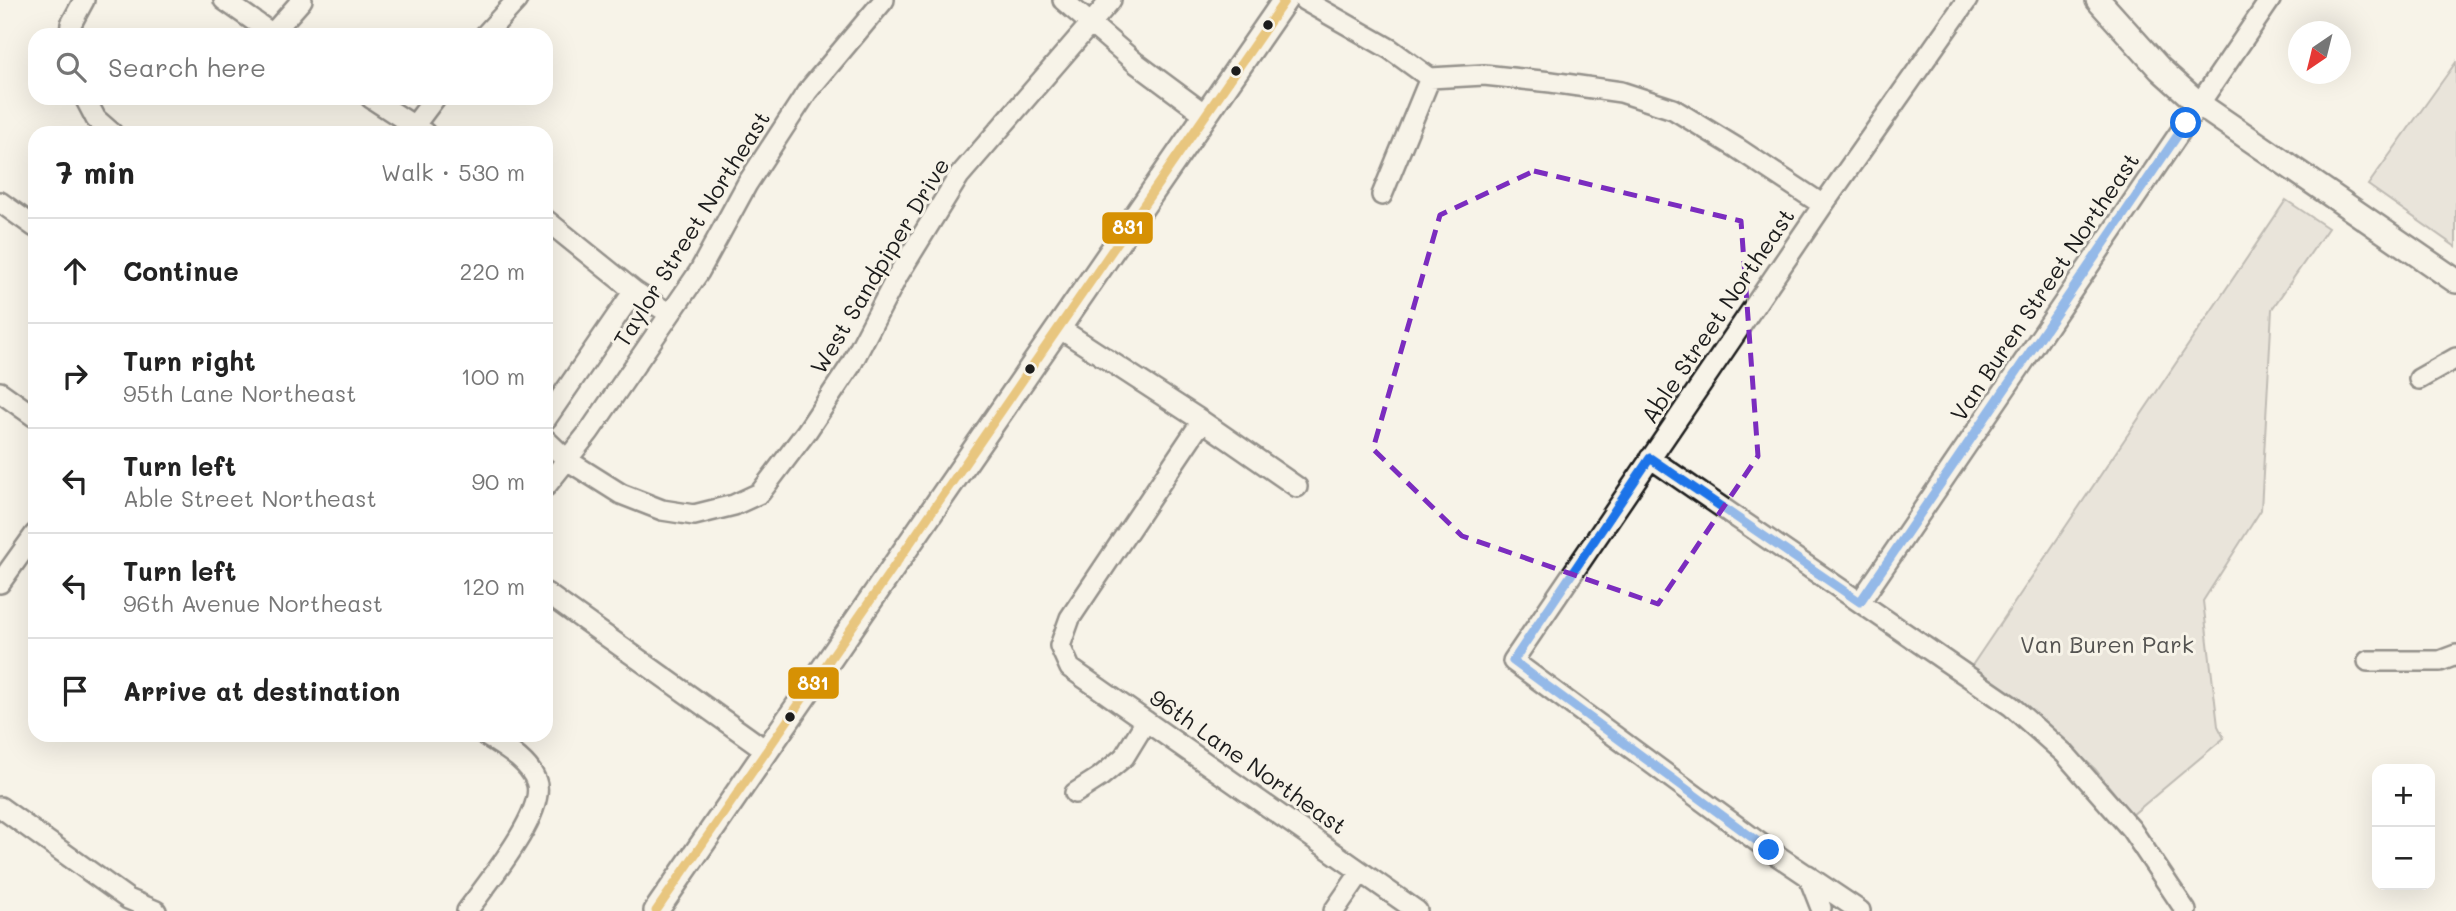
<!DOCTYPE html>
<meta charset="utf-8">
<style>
body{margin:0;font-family:Mali,sans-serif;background:#f6f6f6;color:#222}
.controls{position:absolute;right:21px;bottom:21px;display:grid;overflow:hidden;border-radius:14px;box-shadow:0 7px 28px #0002}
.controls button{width:63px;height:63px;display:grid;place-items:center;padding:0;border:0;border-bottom:2px solid #e0e0e0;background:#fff;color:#222;font:35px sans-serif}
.compass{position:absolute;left:2288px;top:21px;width:63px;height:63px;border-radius:50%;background:#fff;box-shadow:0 7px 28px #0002;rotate:215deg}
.stop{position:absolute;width:21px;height:21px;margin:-16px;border:5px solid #1a73e8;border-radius:50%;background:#fff}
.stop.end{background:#1a73e8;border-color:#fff;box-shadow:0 2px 7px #0008}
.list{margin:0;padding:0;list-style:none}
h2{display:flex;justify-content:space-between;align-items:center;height:91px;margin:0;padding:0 28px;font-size:30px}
h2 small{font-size:23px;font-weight:400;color:#767676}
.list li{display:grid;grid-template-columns:46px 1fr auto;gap:21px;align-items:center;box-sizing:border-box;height:105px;padding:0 28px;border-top:2px solid #e0e0e0}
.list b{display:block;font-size:26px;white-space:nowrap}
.list p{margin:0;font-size:23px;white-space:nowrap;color:#767676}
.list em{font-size:23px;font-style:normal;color:#767676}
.icon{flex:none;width:38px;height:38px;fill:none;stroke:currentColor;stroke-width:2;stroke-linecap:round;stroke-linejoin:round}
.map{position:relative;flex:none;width:2456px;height:911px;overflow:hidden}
.search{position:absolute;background:#fff;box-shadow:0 7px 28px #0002;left:28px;top:28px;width:525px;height:77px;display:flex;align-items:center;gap:18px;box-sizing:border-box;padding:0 24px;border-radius:21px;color:#767676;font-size:26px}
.panel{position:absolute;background:#fff;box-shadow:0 7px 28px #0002;left:28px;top:126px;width:525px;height:616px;border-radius:21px}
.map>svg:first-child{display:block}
.green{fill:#d7d3cb;stroke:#7a7874;stroke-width:2}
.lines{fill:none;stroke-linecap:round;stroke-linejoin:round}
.minor-casing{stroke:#1c1c1c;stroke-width:24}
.tertiary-casing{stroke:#1c1c1c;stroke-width:28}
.minor{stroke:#f7f3e8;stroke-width:19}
.tertiary{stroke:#f7f3e8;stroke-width:23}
.bus-1-casing{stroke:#f7f3e8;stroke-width:14}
.bus-1{stroke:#d69104;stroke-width:9}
.route{stroke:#1a73e8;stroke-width:9}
.marked{fill:none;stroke:#7b2cbf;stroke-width:5;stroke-dasharray:14 9;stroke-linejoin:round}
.bus-dot{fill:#1c1c1c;stroke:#f7f3e8;stroke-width:2.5}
.labels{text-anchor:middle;stroke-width:6;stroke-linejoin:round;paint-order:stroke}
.street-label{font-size:23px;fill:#1c1c1c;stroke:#f7f3e8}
.park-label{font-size:23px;fill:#545351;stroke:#f7f3e8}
.line-badge{stroke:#f7f3e8;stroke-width:2.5}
.badge-label{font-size:19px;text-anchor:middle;font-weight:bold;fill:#fff}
</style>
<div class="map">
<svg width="2456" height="911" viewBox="0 0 2456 911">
<rect width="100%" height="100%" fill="#f7f3e8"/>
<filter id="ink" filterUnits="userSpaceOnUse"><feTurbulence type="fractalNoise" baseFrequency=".0143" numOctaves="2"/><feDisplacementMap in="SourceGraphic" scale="14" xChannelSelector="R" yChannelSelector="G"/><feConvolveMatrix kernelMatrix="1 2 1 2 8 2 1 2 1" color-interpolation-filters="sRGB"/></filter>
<g filter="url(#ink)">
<path class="green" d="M2456,62V247L2368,185Z
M2286,200L2328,228L2272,309L2261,510L2203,601L2218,726L2224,738L2132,815L2095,769L2045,724L1971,667Z"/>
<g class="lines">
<defs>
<path id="minor" d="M224,0L274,35
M1063,0L1136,63L1206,115
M1304,0L1390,49L1430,78L1484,75L1551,82L1621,92L1673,109L1737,148L1823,205
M272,34L302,0
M70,35L71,24L84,0
M485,35L517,0
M85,98L96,119L112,133
M371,98L425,133
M414,126L435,98
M1382,195L1430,78
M0,202L35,227
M546,220L634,291L670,314
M1059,328L1202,421L1297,487
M2419,379L2456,358
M0,392L35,417
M546,419L634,291
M1202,421L1070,618L1060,646L1070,668L1417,911
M546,440L567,460L621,494L662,510L694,515L734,505L760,493L807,431L851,365L898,275L959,176L1111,0
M1650,458L2011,706L2065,754L2131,829L2186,911
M546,486L589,432L699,272L747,184L807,92L884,0
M0,583L35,534
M546,593L767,751
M1860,602L2270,0
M2368,661H2440L2456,655
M1075,793L1100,777L1124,757L1146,721
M0,807L128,899L156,911
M1808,875L1821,908
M467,911C485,886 548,811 536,781C528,760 503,747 485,735
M1334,911L1361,872
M1860,911L1769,850L1513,661L1823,205L1967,0"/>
<path id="tertiary" d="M2098,0L2160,69L2199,104L2456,281
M656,911L1285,0"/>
</defs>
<use href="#minor" class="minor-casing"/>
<use href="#tertiary" class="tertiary-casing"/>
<use href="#minor" class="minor"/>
<use href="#tertiary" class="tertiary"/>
<defs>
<path id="bus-1" d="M656,911L1285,0"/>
</defs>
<use href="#bus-1" class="bus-1-casing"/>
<use href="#bus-1" class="bus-1"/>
</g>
</g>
<g class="lines" filter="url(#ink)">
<path class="route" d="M1769,850L1513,661L1650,458L1860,602L2186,123"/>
</g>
<path d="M0 0H2456V911H0ZM1534,171L1741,221L1758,456L1658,604L1462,536L1373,449L1440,215Z" fill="#f7f3e8" fill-opacity=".55" fill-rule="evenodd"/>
<path class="marked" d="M1534,171L1741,221L1758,456L1658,604L1462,536L1373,449L1440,215Z"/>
<g class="bus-dot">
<circle cx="1268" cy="25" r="6"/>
<circle cx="1236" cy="71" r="6"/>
<circle cx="1030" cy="369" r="6"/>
<circle cx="790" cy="717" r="6"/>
</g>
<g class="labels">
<g class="street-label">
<text transform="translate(692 229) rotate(-58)" y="8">Taylor Street Northeast</text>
<text transform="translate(880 266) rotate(-59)" y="8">West Sandpiper Drive</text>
<text transform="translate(2045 287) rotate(-56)" y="8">Van Buren Street Northeast</text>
<text transform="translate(1718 316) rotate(-56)" y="8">Able Street Northeast</text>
<text transform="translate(1248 762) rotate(35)" y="8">96th Lane Northeast</text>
</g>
<g class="park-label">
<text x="2107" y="653">Van Buren Park</text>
</g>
</g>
<g class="line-badge">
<rect x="1101" y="211" width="53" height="34" rx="7" fill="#d69104"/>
<rect x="787" y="666" width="53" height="34" rx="7" fill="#d69104"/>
</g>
<g class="badge-label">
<text x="1128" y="234">831</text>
<text x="813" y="690">831</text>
</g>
</svg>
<div class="controls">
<button>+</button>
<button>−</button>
</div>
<svg class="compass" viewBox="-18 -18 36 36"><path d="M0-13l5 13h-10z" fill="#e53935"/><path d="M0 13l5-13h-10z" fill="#767676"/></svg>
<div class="stop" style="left:2186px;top:123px"></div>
<div class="stop end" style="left:1769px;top:850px"></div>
<div class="search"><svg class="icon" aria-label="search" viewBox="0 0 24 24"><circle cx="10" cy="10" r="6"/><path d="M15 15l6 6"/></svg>Search here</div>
<section class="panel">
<h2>7 min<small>Walk · 530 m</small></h2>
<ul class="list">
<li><svg class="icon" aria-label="ahead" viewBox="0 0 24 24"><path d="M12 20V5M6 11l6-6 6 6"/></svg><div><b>Continue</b></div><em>220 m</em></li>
<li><svg class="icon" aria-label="right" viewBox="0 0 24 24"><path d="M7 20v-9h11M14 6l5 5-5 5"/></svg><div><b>Turn right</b><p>95th Lane Northeast</p></div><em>100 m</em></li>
<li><svg class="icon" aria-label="left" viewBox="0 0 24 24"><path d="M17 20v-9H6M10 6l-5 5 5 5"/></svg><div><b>Turn left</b><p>Able Street Northeast</p></div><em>90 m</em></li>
<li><svg class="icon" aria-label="left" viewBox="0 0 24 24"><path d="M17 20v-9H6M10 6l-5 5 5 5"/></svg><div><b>Turn left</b><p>96th Avenue Northeast</p></div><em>120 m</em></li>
<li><svg class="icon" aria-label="arrive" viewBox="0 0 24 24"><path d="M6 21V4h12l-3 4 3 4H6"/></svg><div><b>Arrive at destination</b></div></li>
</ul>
</section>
</div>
